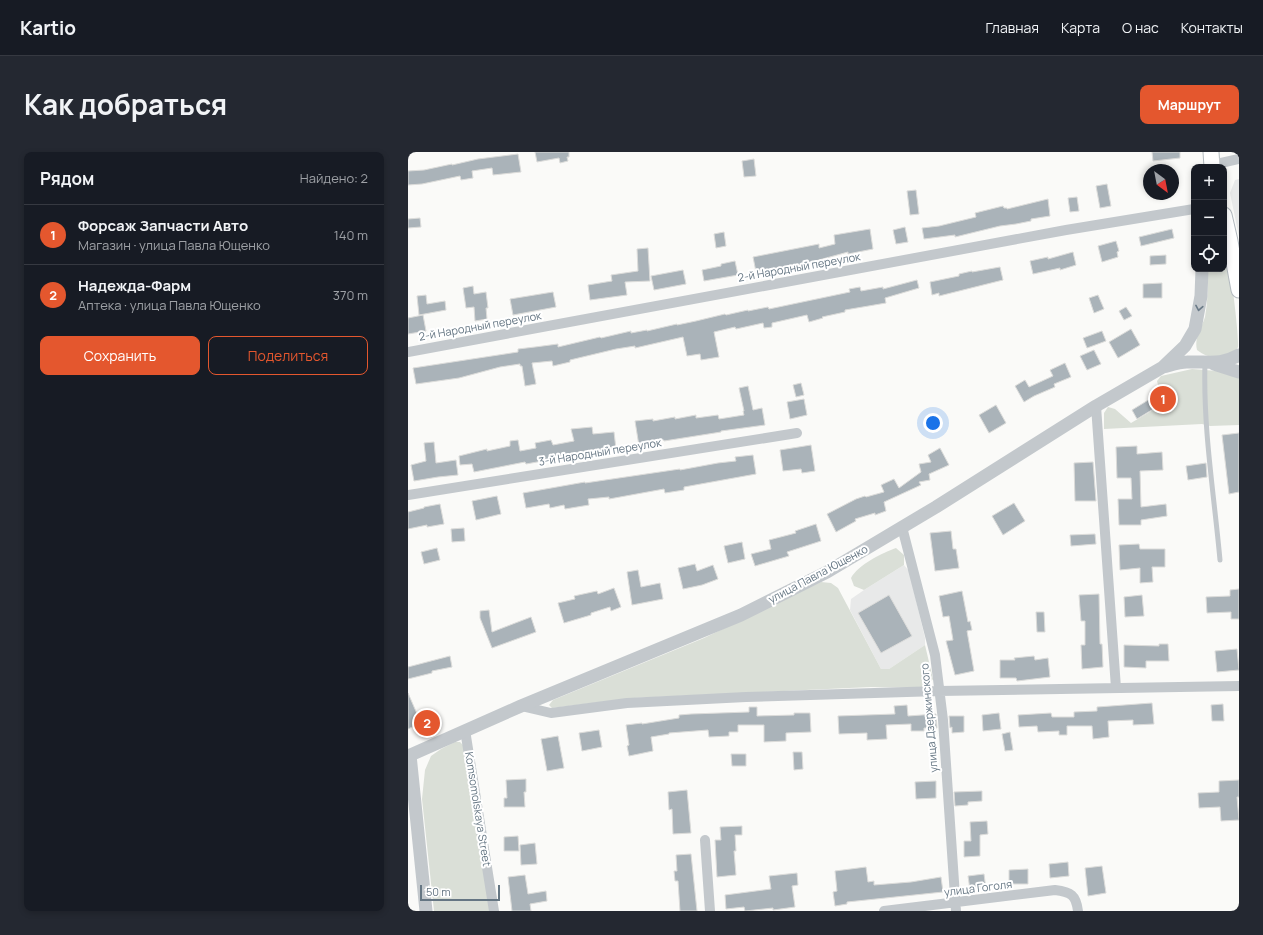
<!DOCTYPE html>
<html lang="ru">
<meta charset="utf-8">
<style>
body{margin:0;font-family:Manrope,sans-serif;background:#242831;color:#f1f3f6}
.controls{position:absolute;right:12px;top:12px;display:grid;overflow:hidden;border-radius:8px;box-shadow:0 2px 6px #0003}
.controls button{width:36px;height:36px;display:grid;place-items:center;padding:0;border:0;border-bottom:1px solid #363941;background:#171b24;color:#f1f3f6;font:20px sans-serif}
.compass{position:absolute;left:735px;top:12px;width:36px;height:36px;border-radius:50%;background:#171b24;box-shadow:0 2px 6px #0003;rotate:148deg}
.scale{position:absolute;left:12px;bottom:10px;width:80px;box-sizing:border-box;padding-left:4px;border:2px solid #657683;border-top:0;font-size:11px;line-height:14px;white-space:nowrap;color:#657683;-webkit-text-stroke:3px #fff;paint-order:stroke}
.you{position:absolute;left:525px;top:271px;width:14px;height:14px;margin:-10px;border:3px solid #fff;border-radius:50%;background:#1a73e8;box-shadow:0 0 0 6px #1a73e833}
.badge{display:grid;place-items:center;width:26px;height:26px;border-radius:50%;background:#e4572e;color:#fff;font-size:13px;font-weight:700}
.pin{position:absolute;translate:-50% -50%;border:2px solid #fff;box-shadow:0 1px 4px #0006}
.list{margin:0;padding:0;list-style:none}
h2{display:flex;justify-content:space-between;align-items:center;height:52px;margin:0;padding:0 16px;font-size:17px}
h2 small{font-size:13px;font-weight:400;color:#9ea1a6}
.list li{display:grid;grid-template-columns:26px 1fr auto;gap:12px;align-items:center;box-sizing:border-box;height:60px;padding:0 16px;border-top:1px solid #363941}
.list b{display:block;font-size:15px;white-space:nowrap}
.list p{margin:0;font-size:13px;white-space:nowrap;color:#9ea1a6}
.list em{font-size:13px;font-style:normal;color:#9ea1a6}
.actions{display:flex;gap:8px;padding:12px 16px}
.actions a{flex:1;padding:9px 0;border:1px solid #e4572e;border-radius:8px;text-align:center;font-size:14px;color:#e4572e}
.actions .main{background:#e4572e;color:#fff}
.icon{flex:none;width:22px;height:22px;fill:none;stroke:currentColor;stroke-width:2;stroke-linecap:round;stroke-linejoin:round}
.map{position:relative;flex:none;width:831px;height:759px;overflow:hidden;border-radius:8px}
header{display:flex;align-items:center;gap:24px;box-sizing:border-box;height:56px;padding:0 20px;background:#171b24;border-bottom:1px solid #363941}
header strong{font-size:19px}
nav{display:flex;gap:22px;margin-inline-start:auto;font-size:14px}
.intro{display:flex;align-items:center;justify-content:space-between;box-sizing:border-box;height:96px;padding:0 24px}
h1{margin:0;font-size:28px}
.button{padding:10px 18px;border-radius:8px;background:#e4572e;color:#fff;font-size:14px;font-weight:700}
main{display:flex;gap:24px;padding:0 24px}
aside{flex:1;background:#171b24;border-radius:8px;box-shadow:0 2px 6px #0003}
.map>svg:first-child{display:block}
.built{fill:#e8e9e9}
.green{fill:#dadfd7}
.building{fill:#aab3b9;stroke:#dcdcda}
.lines{fill:none;stroke-linecap:round;stroke-linejoin:round}
.secondary-casing{stroke:#b3babf;stroke-width:17}
.service{stroke:#c3c8cc;stroke-width:5}
.minor{stroke:#c3c8cc;stroke-width:10}
.tertiary{stroke:#c3c8cc;stroke-width:13}
.secondary{stroke:#fff;stroke-width:15}
.oneway{stroke:#6a7a87}
.labels{text-anchor:middle;stroke-width:4;stroke-linejoin:round;paint-order:stroke}
.street-label{font-size:11px;fill:#657683;stroke:#fff}
</style>
<header>
<strong>Kartio</strong>
<nav><a>Главная</a><a>Карта</a><a>О нас</a><a>Контакты</a></nav>
</header>
<div class="intro"><h1>Как добраться</h1><a class="button">Маршрут</a></div>
<main>
<aside>
<h2>Рядом<small>Найдено: 2</small></h2>
<ul class="list">
<li><span class="badge">1</span><div><b>Форсаж Запчасти Авто</b><p>Магазин · улица Павла Ющенко</p></div><em>140 m</em></li>
<li><span class="badge">2</span><div><b>Надежда-Фарм</b><p>Аптека · улица Павла Ющенко</p></div><em>370 m</em></li>
</ul>
<div class="actions"><a class="main">Сохранить</a><a>Поделиться</a></div>
</aside>
<div class="map">
<svg width="831" height="759" viewBox="0 0 831 759">
<rect width="100%" height="100%" fill="#fafaf8"/>
<path class="built" d="M831,27V85L822,41L827,28Z
M496,413L501,419L517,486V493L481,517H473L442,458L443,447L456,438Z"/>
<path class="green" d="M816,97L820,104C823,121 831,182 830,195C827,203 820,204 812,204C801,205 799,205 789,198C786,186 793,177 797,165C800,149 800,133 800,117H816Z
M784,217L809,219L831,225V273L802,274L794,272L696,277V261L700,255L707,257L723,271L755,252L749,229L753,224Z
M488,396L496,403V413L456,438L446,434L443,426C450,413 474,401 488,396Z
M413,430L423,431L430,436L473,517H481L517,493L525,527L518,536L463,535L226,546L144,556L141,553L145,548L296,486Z
M47,590H52L56,594L84,759H26L14,647L17,618L23,604L33,597Z"/>
<path class="building" d="M127,0H161V5H159L160,9L152,11L151,6L129,10Z
M744,0H772V6L745,9Z
M110,2L113,20L85,23L84,16L64,19L65,26L53,28L52,24L14,32L0,33V19L16,18L44,12V13L70,7Z
M346,7L348,24L336,25L334,9Z
M699,32L703,54L692,56L688,34Z
M508,38L511,62L502,63L499,39Z
M669,45L671,59L662,60L660,46Z
M640,47L642,64L623,67V69L608,72L592,74L547,85V83L516,87L514,76L531,74L568,65L567,61L595,54L596,56H599V57Z
M12,66L13,75L0,76V67Z
M497,75L500,90L488,92L485,78Z
M462,77L465,97L440,102V100L389,114L348,120L345,105L411,92V96L427,92L426,83Z
M764,77L766,86L733,94L731,85Z
M316,80L318,94L308,96L306,82Z
M708,89L711,99L709,100L710,105L694,110L690,94Z
M240,96L242,129L217,130L219,143L182,148L180,133L204,129L203,123L230,119L229,97Z
M665,100L668,113L652,118V116L625,122L622,109L640,105V107Z
M758,103V112L742,113V104Z
M327,109L330,123L296,129L294,118L313,114V112Z
M592,115L595,128L531,144V141L524,143L522,130L551,124V122L564,119V120Z
M275,118L278,132L246,138L243,124Z
M509,128L511,136L477,146L478,151L437,158V160L414,165L415,166L401,170L399,163L364,171V175L356,176L355,171L328,177L327,175L306,180L311,205L293,208L292,202L279,204L275,185L227,196V194L208,197L162,208V210L145,214L144,209L124,211L128,232L117,234L114,214H112V212L92,215L51,226L8,232L5,216L110,200V197L127,195L150,192V195L192,185L193,186L223,179V181L239,178V179L269,172V173L288,169L317,162L318,163L340,158V159L360,155L361,157L442,140L441,137L452,135L453,139L475,135V137Z
M754,131V146H735V132Z
M65,134L66,142L78,140L80,156H78L79,167L67,169L66,155L58,156L55,136Z
M145,140L148,155L105,163L102,147Z
M18,143L19,152L37,149L38,158L11,163L9,144Z
M690,143L696,157L686,161L681,146Z
M718,155L724,164L716,168L711,159Z
M15,163L18,179L0,182V166Z
M723,177L732,193L710,206L701,190Z
M694,179L698,189L679,196L675,186Z
M686,198L693,212L679,218L672,204Z
M657,211L663,225L646,232L647,235L626,244L616,250L607,234L617,228L621,235L645,224L642,218Z
M393,231L396,243L388,245L385,233Z
M340,234L345,258L354,256L357,273L313,279V280L256,289V288L231,294L227,269L245,267V269L267,265V267L288,263V266L310,263L311,267L336,263L335,259H336L331,236Z
M396,247L399,263L382,267L379,250Z
M742,247L747,256L729,267L724,258Z
M588,253L598,271L581,281L571,263Z
M184,275L185,282L206,280L208,297L167,303V305L152,308L151,306L118,312L117,310L66,320L64,312L52,313L51,304L79,297V299L102,294V289L110,288L112,299L128,296L127,291L143,288L145,293L166,289L163,277Z
M831,281V340L821,342L814,283Z
M26,290L28,311L48,308L50,323L30,325L6,329L3,313L18,309L16,291Z
M403,293L407,319L394,321L393,317L375,319L372,298Z
M729,294V302L754,300L755,318L732,319L733,355L758,352L759,364L733,368V373H711L710,347H724L723,326H709L708,295Z
M532,296L541,313L521,322L522,328L511,330L513,333L476,350L478,359L467,363V361L447,367L448,369L428,380L419,362L448,347L457,344L458,345L476,340L473,333L486,327L491,336L513,320L511,312L523,310L520,303Z
M345,303L348,322L276,335V338L257,341L256,337L201,347V345L180,347L181,353L157,357L156,353L142,356L141,352L118,356L115,341L177,330V331L272,317V318L310,311L328,309L327,305Z
M685,310L688,349H667L666,311Z
M798,311L799,325L780,328L778,314Z
M89,344L93,362L68,368L64,349Z
M606,351L617,369L595,383L584,364Z
M32,352L36,372L19,375V373L0,377V360L16,356V355Z
M408,372L413,389L379,400L381,404L347,414L343,402L363,397L361,388L388,381L387,379Z
M56,376L57,389L44,390L43,377Z
M543,379L545,397H548L551,416L527,419L522,381Z
M687,382L688,392L663,394L662,383Z
M334,390L337,407L320,411L316,394Z
M731,392L732,397H757V415H744L745,430L732,431V416L712,418L711,393Z
M29,396L32,408L16,412L13,400Z
M287,412L289,419L305,413L310,427L294,433L275,437L270,416Z
M230,418L233,435L252,431L255,447L224,453L219,420Z
M206,436L213,455L203,459L202,455L183,461V463L156,471L150,451L167,447L166,444L189,439L190,442Z
M831,437V467H823V460L799,461L798,445L822,444V438Z
M554,439L560,470L562,469L564,478L559,479L566,519L547,523L538,489L545,488L541,464L535,465L531,444Z
M691,442L692,492H694L695,515L674,517L673,493H677V469H673L671,443Z
M481,443L504,484L473,501L450,461Z
M734,443L736,464L717,465L716,445Z
M81,458L84,480L123,465L128,480L84,496L72,466V459Z
M628,460H636L637,480H629Z
M751,492H760L761,509H738V516L716,515V493L751,494Z
M829,497L831,518L809,520L807,499Z
M42,504L44,515L24,519V521L0,527V515Z
M626,504L627,508L640,506L642,525L609,529L608,526H592V508H607L606,506Z
M0,541L13,571L0,577Z
M744,551L746,572L725,573V568L700,569L701,585L685,587L684,574H659V583H651V579L630,580L629,574L611,575L610,563L643,561L644,565H666V560L689,559V555Z
M815,552L816,569H804L803,553Z
M499,553L500,564L528,562L529,576H516V579H503V572L478,573L479,587L459,588V581L431,582L430,564L487,562L486,554Z
M341,555H349V564L386,563V561H402L403,580L378,581V589L356,590V573H330V580H321V584L301,585L300,578L261,581V582L243,585L245,599L221,604L219,594L221,593L218,573L234,571V572L271,566V563L283,562L341,560Z
M591,561L593,577L575,579L574,563Z
M541,564H556V580L544,581V575L542,576Z
M191,578L194,595L174,599L171,581Z
M602,580L605,598L597,599L594,582Z
M150,584L156,616L139,619L133,587Z
M385,600H394L395,617L386,618Z
M323,602H338V614H324Z
M118,627V640H116L117,655H96V646H99L98,628Z
M831,628V645H829L831,668L813,669L812,655L791,656L790,641L811,640V629Z
M528,629V646L508,647L507,630Z
M279,638L283,681L265,682L264,657L261,658L260,640Z
M574,639V649L560,650V653L547,654L546,640Z
M579,669L580,682L572,683V704L556,705V689H563L562,670Z
M334,674V683H327L328,699H326L328,723L309,725L307,688H313L312,675Z
M110,684L111,699H96V685Z
M127,691L129,712L113,713L112,693Z
M283,702L289,759H272L270,729H267L266,719H269L268,703Z
M660,710L661,724L642,726L641,712Z
M694,714L698,741L680,744L677,716Z
M458,715L460,730L466,729V733L503,730L533,725L535,740L439,750V752L427,754L425,740L429,739L427,719Z
M620,717V732H601V718Z
M389,721L390,733L384,734L387,755L365,758V756L337,759L336,755L318,757L317,743L363,737L361,724Z
M576,722L578,737L562,738L560,724Z
M117,723L120,742L138,739L139,749L122,752L123,759H104L100,725Z"/>
<g class="lines">
<defs>
<path id="secondary" d="M803,0L804,15
M816,63L822,89L831,138"/>
</defs>
<use href="#secondary" class="secondary-casing"/>
<path class="service" d="M797,211C795,277 806,342 812,408"/>
<path class="minor" d="M804,13L831,7
M0,200L658,78L786,57
M688,254L708,536
M0,343L389,281
M494,375L527,503L535,568L548,759
M113,554L143,561L219,551L338,545L531,539L831,534
M57,578L86,759
M297,688L302,759
M476,759L647,738C663,740 668,743 670,759"/>
<path class="tertiary" d="M806,212L831,220
M755,215C763,213 771,210 779,210C799,209 812,214 831,203
M2,603L18,759
M0,604L113,554L333,463L419,420L528,355L688,254L755,215L777,194L787,177L793,144L794,117"/>
<use href="#secondary" class="secondary"/>
</g>
<defs><path id="oneway-chevron" d="M-2-3.5L2.5 0L-2 3.5" fill="none" stroke-width="1.6" stroke-linecap="round" stroke-linejoin="round"/></defs>
<use class="oneway" href="#oneway-chevron" transform="translate(791 156) rotate(100)"/>
<g class="labels">
<g class="street-label">
<text transform="translate(391 115) rotate(-10)" y="4">2-й Народный переулок</text>
<text transform="translate(72 174) rotate(-10)" y="4">2-й Народный переулок</text>
<text transform="translate(192 300) rotate(-9)" y="4">3-й Народный переулок</text>
<text transform="translate(410 422) rotate(-28)" y="4">улица Павла Ющенко</text>
<text transform="translate(521 566) rotate(-95)" y="4">улица Дзержинского</text>
<text transform="translate(70 657) rotate(81)" y="4">Komsomolskaya Street</text>
<text transform="translate(570 736) rotate(-7)" y="4">улица Гоголя</text>
</g>
</g>
</svg>
<div class="controls">
<button>+</button>
<button>−</button>
<button><svg class="icon" aria-label="locate" viewBox="0 0 24 24"><circle cx="12" cy="12" r="6"/><path d="M12 2v4M12 18v4M2 12h4M18 12h4"/></svg></button>
</div>
<svg class="compass" viewBox="-18 -18 36 36"><path d="M0-13l5 13h-10z" fill="#e53935"/><path d="M0 13l5-13h-10z" fill="#9ea1a6"/></svg>
<div class="scale">50 m</div>
<div class="you"></div>
<div class="pin badge" style="left:755px;top:247px">1</div>
<div class="pin badge" style="left:19px;top:571px">2</div>
</div>
</main>
